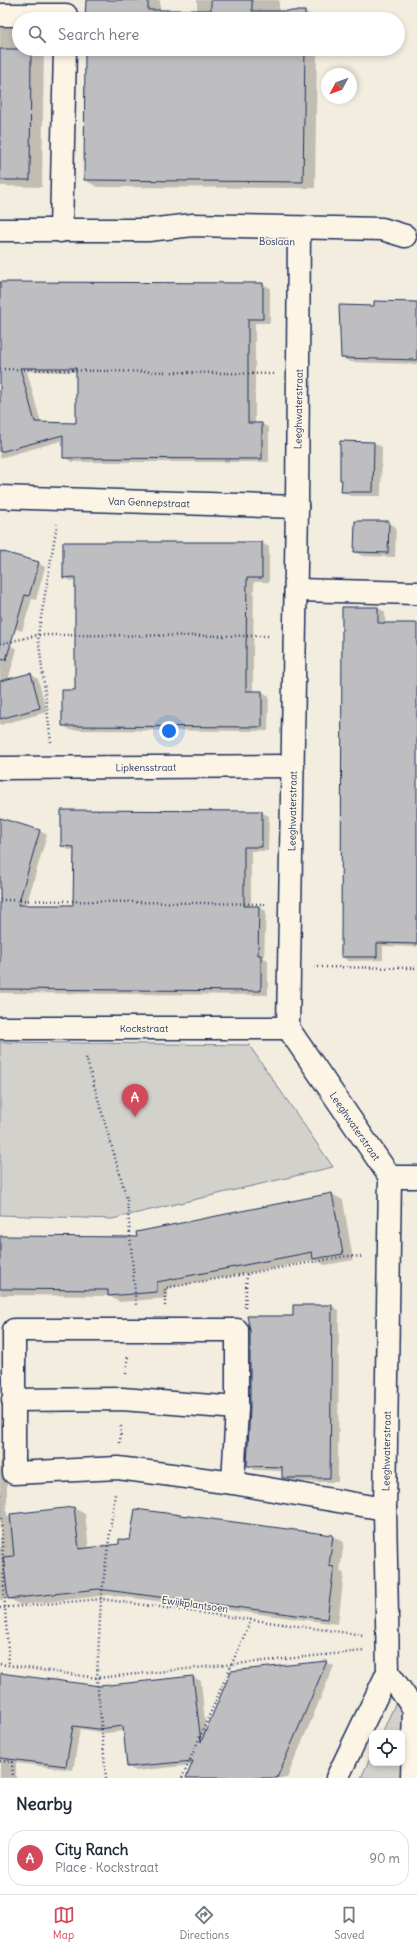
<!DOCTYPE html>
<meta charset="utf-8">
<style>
body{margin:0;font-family:Delius,sans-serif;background:#f2f2f3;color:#1f2937}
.controls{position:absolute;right:12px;bottom:12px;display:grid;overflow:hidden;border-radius:8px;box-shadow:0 2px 6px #0003}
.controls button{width:36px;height:36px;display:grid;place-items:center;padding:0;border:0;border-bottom:1px solid #e0e1e3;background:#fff;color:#1f2937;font:20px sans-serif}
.compass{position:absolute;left:321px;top:68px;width:36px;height:36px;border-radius:50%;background:#fff;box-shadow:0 2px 6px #0003;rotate:229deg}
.you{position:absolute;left:169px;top:731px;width:14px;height:14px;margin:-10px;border:3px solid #fff;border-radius:50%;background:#1a73e8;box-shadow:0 0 0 6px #1a73e833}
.badge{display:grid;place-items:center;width:26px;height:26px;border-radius:50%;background:#d1495b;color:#fff;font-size:13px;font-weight:700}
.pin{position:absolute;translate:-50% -33px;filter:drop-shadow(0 1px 2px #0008)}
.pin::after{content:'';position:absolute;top:21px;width:14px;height:12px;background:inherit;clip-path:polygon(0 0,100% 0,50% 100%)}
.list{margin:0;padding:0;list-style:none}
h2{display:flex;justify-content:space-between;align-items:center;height:52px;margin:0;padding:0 16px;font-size:17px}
h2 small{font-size:13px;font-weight:400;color:#747a83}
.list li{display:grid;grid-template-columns:26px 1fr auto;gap:12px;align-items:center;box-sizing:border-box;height:56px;margin:0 8px 8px;padding:0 8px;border:1px solid #e0e1e3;border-radius:16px}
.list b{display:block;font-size:15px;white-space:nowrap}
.list p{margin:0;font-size:13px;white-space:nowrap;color:#747a83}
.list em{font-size:13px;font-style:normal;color:#747a83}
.icon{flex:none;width:22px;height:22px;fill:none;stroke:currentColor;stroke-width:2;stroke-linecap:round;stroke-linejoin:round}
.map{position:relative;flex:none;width:417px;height:1778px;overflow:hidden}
.search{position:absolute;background:#fff;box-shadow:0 2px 6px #0003;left:12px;right:12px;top:12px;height:44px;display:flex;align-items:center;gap:10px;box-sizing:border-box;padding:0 14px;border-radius:22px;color:#747a83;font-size:15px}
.sheet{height:116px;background:#fff}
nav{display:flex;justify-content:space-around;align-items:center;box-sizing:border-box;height:56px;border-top:1px solid #e0e1e3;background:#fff;font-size:11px;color:#747a83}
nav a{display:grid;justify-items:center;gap:2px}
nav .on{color:#d1495b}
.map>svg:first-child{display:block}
.green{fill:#d3d1cc;stroke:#778095}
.shadow{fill:#0003;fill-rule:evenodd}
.building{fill:#bebec0;stroke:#1b2f5e;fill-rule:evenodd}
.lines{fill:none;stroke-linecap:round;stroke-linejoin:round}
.minor-casing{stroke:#1b2f5e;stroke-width:25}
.path{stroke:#1b2f5e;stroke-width:2.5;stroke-dasharray:1 3;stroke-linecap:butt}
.minor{stroke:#fcf5e5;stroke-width:22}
.labels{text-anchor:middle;stroke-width:3.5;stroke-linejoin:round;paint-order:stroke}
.street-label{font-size:10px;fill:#1b2f5e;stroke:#fcf5e5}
</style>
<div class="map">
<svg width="417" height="1778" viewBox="0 0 417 1778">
<rect width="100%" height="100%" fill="#f3ede0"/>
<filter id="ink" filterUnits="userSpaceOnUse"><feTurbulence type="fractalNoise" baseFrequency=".025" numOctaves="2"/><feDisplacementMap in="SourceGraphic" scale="8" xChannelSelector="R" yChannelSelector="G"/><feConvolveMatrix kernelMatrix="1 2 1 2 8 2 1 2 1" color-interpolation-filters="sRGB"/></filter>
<g filter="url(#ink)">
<path class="green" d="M0,1042L249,1045L333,1167L112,1219L0,1215Z
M395,1704L403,1708L406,1778H361L372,1754V1763H402V1733H382Z"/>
<path class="shadow" d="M87,0H160V11H197V0H279V12H306L317,19H86Z
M0,28H19V49H44L42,187L0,186Z
M86,49H317L315,188L97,187L85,180Z
M0,283L263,284L270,288V323H255V424H262L269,428V462H72L64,457V440L0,458ZM27,371L77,372V424L41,423Z
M417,303V364L350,362L342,358L375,307Z
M374,443L382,447L381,496H350L342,491L343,481L341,480Z
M388,522L396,527L395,557L363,556L355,552Z
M64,543H262L269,547V582H254L253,658V692H262L269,696L268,731L70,730L63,725L76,691V581H71L64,577Z
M0,552L38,563L45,567L36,600L32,599L22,631L0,624Z
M378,608L385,612V624H417V947L383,946V960L349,961L342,957Z
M10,645L17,649L8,680L31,674L38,679L47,712L0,725V648Z
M261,812L269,816L268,851H251V907H259L266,911L264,958L268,960V995L0,993V820L40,831L47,835L26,906H74L75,850H69L62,846Z
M332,1194L343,1200L353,1260L325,1265L316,1260L168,1288V1298L120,1302L109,1296L0,1295V1237L138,1238V1232Z
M331,1306L339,1310L338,1482H290L283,1477V1471L255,1470L248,1466L294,1317Z
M0,1446L7,1450V1516L74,1508L85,1514L89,1549L120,1545L131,1541L332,1536L344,1542L340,1571L344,1574L338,1624L109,1595L20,1605L10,1599L0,1600Z
M326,1662L334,1666L287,1778H186L192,1765L136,1771L128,1767L124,1731L106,1733L80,1729L73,1770L16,1763V1778H0V1674L100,1687L193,1677L201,1681L206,1732Z"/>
<path class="building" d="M86,0H148V10H211V0H252V11H305V19H85Z
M0,49H31L30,180H0Z
M85,49H305L303,182L84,180Z
M0,282L263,283V319H248V423H262V459L63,458V435L0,452ZM20,368H76V423L35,422Z
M374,301L417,302V360L341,358L339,305L374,306Z
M340,441L374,442L373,492H341L342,480H340Z
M355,521H389L388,553L354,552Z
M63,542H262V578H247L246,654V691H262V727L62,726V690H75V577L63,578Z
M0,551L39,562L29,596L25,595L6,660L0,659Z
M342,607H378V623H417V944L377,943V957H341Z
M31,673L40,708L0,719V681Z
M61,810L262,811V847H244V906H259L258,955H261V991L0,989V818L40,830L18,905H73L74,847L61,846Z
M332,1193L343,1254L313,1259L312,1252L157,1282V1292L108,1296V1290L0,1289V1236L137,1237L136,1232Z
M293,1305H332L330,1478H282V1467L247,1466L250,1408V1330L247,1316H293Z
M74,1507L79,1549L119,1544V1539L130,1540L135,1509L333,1535L329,1566L334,1567L327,1619L98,1589L8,1599L3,1557L14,1556L10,1514Z
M327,1661L277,1778H186L193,1761L127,1767L123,1726L98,1729L73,1726L66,1766L0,1758V1673L100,1686L193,1676L201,1742L231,1671Z"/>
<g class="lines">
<defs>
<g id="minor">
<path d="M0,15H66"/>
<path id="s1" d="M299,228L297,507L288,1028L390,1177L385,1509L388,1672L337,1778"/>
<path d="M0,230H148L193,225L382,229L405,236"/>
<path d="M61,231L65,49"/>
<path id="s2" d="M0,497L297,507"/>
<path d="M296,590L417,593"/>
<path id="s3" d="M0,768L293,766"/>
<path id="s4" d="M0,1028H288"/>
<path d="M390,1177H417"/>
<path d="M13,1400L122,1399L237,1408"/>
<path d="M233,1483L237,1408V1330H14V1473L118,1468L233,1483L385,1509"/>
<path d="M388,1672L414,1709L412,1778"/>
</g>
</defs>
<use href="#minor" class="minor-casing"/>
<path class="path" d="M0,369L273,374
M0,644L38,635L270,636
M51,742L38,635L57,524
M0,900L265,904
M314,967L417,968
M85,1054L127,1199L136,1305
M165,1306V1288L347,1256L364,1257
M245,1307L247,1274
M126,1374L128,1355
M120,1443L121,1424
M0,1494L5,1608L9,1665
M0,1608L101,1599L363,1635
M0,1664L97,1678L363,1651
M0,1761L12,1762L13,1778
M106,1778L97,1678L101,1599L115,1494
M182,1778L251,1620"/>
<use href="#minor" class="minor"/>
</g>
</g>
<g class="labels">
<g class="street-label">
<text transform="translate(277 241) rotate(1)" y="4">Boslaan</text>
<text transform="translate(298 409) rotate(-89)" y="4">Leeghwaterstraat</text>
<text dy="4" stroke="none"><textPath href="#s2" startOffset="149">Van Gennepstraat</textPath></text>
<text dy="4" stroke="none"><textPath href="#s3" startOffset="146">Lipkensstraat</textPath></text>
<text transform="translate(292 811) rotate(-89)" y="4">Leeghwaterstraat</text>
<text dy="4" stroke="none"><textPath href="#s4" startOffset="144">Kockstraat</textPath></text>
<text dy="4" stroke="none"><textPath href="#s1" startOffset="919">Leeghwaterstraat</textPath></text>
<text transform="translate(386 1451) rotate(-89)" y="4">Leeghwaterstraat</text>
<text transform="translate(195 1604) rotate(8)" y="4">Ewijkplantsoen</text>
</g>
</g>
</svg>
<div class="controls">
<button><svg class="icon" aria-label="locate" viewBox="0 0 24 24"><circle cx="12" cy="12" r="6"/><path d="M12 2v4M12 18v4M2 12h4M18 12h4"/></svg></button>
</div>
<svg class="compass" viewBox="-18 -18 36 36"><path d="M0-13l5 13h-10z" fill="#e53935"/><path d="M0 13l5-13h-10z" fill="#747a83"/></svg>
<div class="you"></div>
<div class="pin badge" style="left:135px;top:1117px">A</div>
<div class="search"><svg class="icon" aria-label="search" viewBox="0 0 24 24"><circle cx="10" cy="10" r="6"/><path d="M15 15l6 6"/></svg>Search here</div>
</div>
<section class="sheet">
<h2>Nearby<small></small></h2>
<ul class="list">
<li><span class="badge">A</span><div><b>City Ranch</b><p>Place · Kockstraat</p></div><em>90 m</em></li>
</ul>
</section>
<nav>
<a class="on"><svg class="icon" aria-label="map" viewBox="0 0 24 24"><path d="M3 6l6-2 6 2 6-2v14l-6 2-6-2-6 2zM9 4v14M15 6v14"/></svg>Map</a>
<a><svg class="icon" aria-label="directions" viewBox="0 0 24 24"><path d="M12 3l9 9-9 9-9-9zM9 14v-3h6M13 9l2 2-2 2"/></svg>Directions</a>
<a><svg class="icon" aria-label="saved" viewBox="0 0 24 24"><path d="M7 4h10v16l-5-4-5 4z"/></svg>Saved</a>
</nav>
